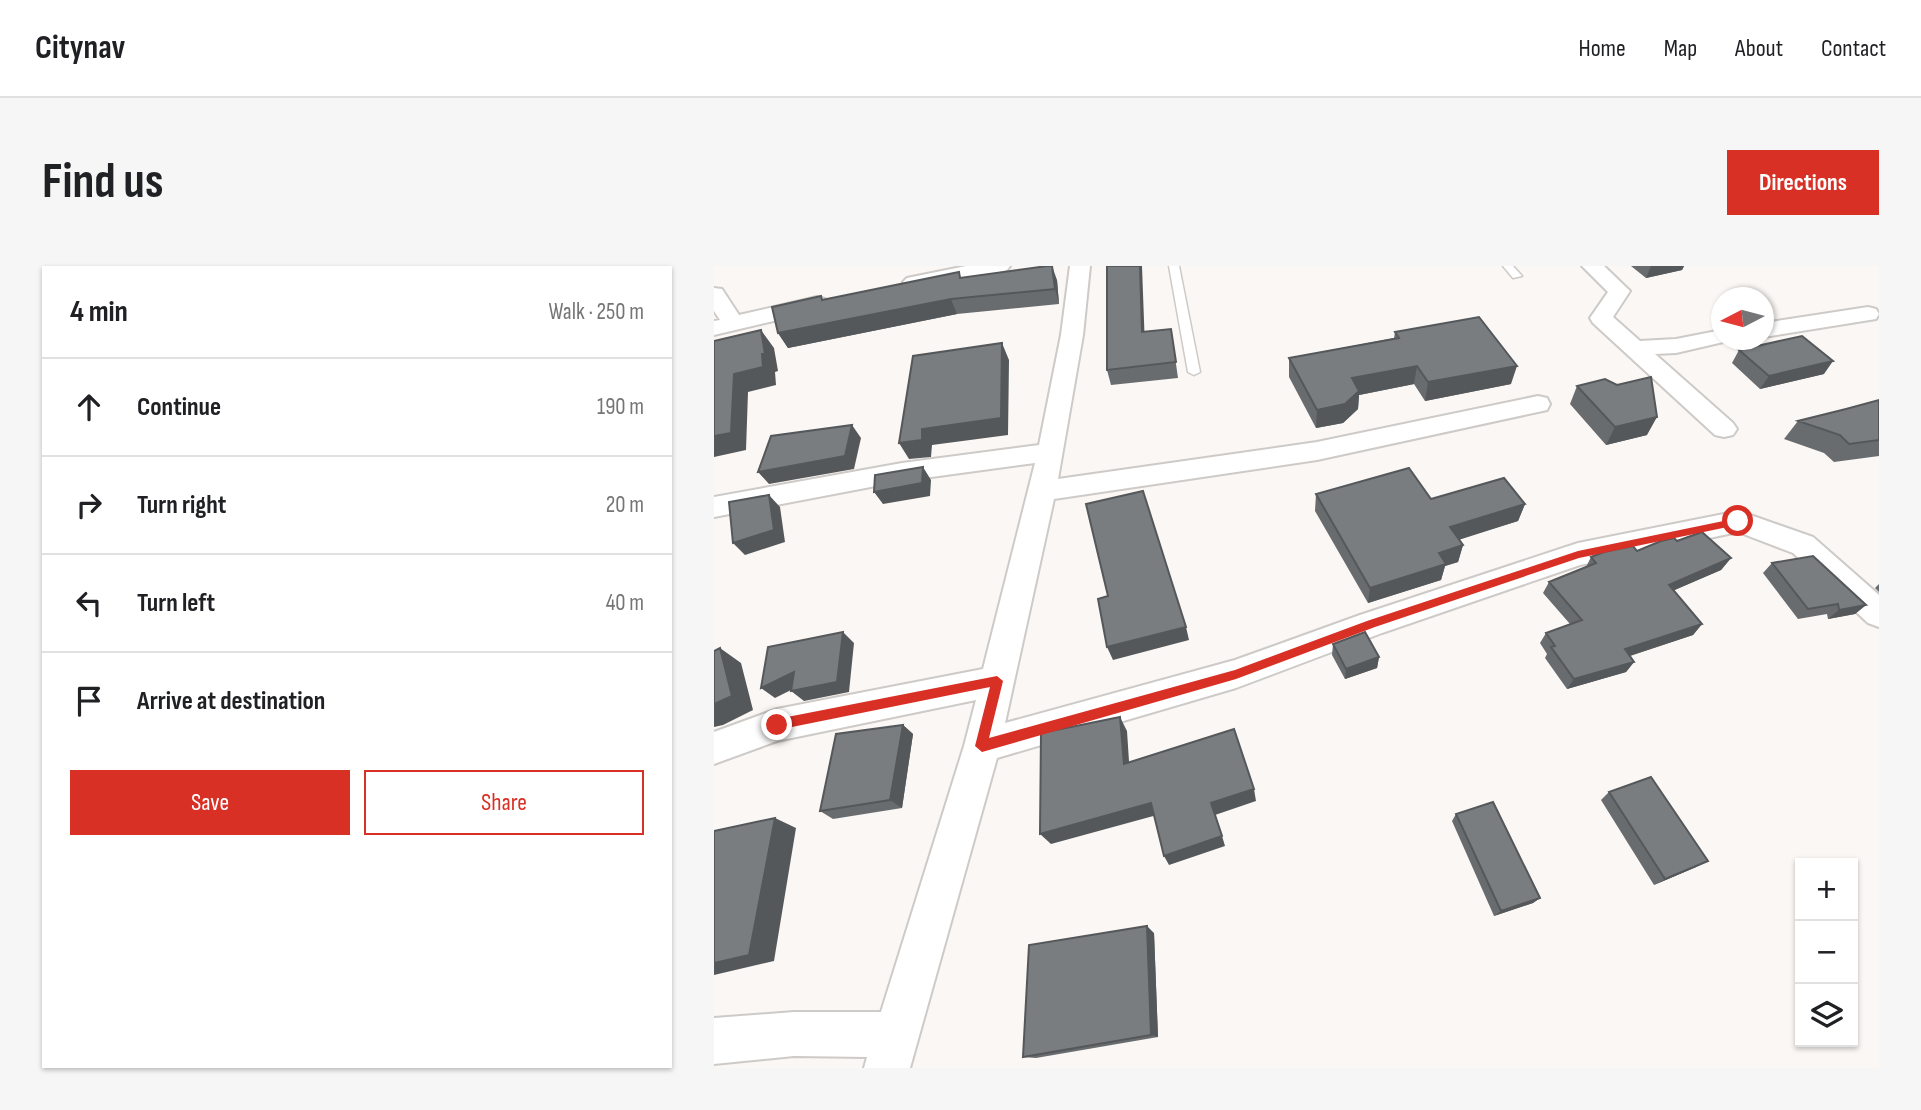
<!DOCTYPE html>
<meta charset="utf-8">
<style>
body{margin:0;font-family:"Sofia Sans Condensed",sans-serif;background:#f6f6f6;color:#202124}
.controls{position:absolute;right:21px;bottom:21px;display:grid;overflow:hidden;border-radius:0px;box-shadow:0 2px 5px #0004}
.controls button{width:63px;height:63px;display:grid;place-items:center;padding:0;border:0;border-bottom:2px solid #e0e0e0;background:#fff;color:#202124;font:35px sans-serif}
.compass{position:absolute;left:997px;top:21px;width:63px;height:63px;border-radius:50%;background:#fff;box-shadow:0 2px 5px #0004;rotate:264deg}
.stop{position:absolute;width:21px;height:21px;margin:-16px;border:5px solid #d93025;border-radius:50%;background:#fff}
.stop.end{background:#d93025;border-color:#fff;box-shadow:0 2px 7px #0008}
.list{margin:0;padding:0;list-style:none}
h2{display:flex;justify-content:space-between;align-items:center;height:91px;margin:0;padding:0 28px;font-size:30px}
h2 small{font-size:23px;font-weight:400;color:#757577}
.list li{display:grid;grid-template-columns:46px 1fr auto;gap:21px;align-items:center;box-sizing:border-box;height:98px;padding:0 28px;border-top:2px solid #e0e0e0}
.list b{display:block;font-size:26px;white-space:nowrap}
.list em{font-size:23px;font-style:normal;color:#757577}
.actions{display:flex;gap:14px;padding:21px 28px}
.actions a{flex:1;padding:16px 0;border:2px solid #d93025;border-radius:0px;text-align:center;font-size:24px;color:#d93025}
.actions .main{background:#d93025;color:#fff}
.icon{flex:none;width:38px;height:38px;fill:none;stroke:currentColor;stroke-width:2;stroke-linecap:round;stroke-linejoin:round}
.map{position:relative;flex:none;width:1165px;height:802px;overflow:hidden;border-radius:0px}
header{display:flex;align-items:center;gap:42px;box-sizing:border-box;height:98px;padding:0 35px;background:#fff;border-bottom:2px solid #e0e0e0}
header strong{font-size:33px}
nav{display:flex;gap:38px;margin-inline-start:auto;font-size:24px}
.intro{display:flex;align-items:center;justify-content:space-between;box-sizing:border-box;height:168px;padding:0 42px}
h1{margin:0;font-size:49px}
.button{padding:18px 32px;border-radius:0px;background:#d93025;color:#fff;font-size:24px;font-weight:700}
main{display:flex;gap:42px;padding:0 42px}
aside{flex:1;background:#fff;border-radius:0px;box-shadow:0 2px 5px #0004}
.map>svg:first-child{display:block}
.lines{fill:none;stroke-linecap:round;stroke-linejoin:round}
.service-casing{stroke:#cdcac7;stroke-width:3}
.minor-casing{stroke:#cdcac7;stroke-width:4}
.service{fill:#fff;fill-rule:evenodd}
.minor{fill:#fff;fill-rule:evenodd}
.wall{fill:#696c6e}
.shaded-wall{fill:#55585a}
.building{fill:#7a7d80;stroke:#55585a;stroke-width:2}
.route{fill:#d93025}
</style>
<header>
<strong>Citynav</strong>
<nav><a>Home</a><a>Map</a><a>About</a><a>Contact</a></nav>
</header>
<div class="intro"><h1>Find us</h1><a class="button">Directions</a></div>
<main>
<aside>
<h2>4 min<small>Walk · 250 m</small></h2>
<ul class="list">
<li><svg class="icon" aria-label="ahead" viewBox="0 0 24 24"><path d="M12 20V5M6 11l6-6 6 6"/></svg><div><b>Continue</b></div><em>190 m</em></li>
<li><svg class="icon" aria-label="right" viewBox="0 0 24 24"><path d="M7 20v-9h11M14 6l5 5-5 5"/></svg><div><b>Turn right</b></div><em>20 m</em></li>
<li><svg class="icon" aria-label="left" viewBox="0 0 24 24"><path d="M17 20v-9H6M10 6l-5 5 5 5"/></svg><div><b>Turn left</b></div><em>40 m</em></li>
<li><svg class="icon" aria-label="arrive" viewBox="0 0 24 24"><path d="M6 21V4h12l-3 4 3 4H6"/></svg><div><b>Arrive at destination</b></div></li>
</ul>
<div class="actions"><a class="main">Save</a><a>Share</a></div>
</aside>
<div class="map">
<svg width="1165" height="802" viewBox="0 0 1165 802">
<rect width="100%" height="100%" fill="#fbf7f4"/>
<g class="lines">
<defs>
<path id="service" d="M455,0H465L486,106L480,109L474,106Z
M789,0H799L808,10L799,12Z"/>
<path id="minor" d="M252,0H296L293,4L286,6L200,22L193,20L189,16L193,12Z
M356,0H376L369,69L344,213L603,176L824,130L833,132L836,138L833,144L824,146L603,194L340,233L291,457L521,394L646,349L864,277L1025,245L1099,271L1165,329V361L1154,357L1079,287L1024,266L866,299L668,367L522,422L283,492L196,802H150L153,791L80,790L0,798V752L80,746H167L250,480L262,434L63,475L0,498V466L63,443L269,403L321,197L188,215L0,251V231L188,197L325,179L347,69Z
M868,0H890L916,25L899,51L926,75L962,73L1008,64V74H1018L962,87L941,88L1019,157L1023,163L1019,169L1010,171L1001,169L879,57L876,52L894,26Z
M0,22L8,23L25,49L103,31L111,33L114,38L111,43L0,69V55L6,54L0,45Z
M1154,41L1162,43L1165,48L1162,53L1050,71V57Z"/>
</defs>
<use href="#service" class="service-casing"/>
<use href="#minor" class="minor-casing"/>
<use href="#service" class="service"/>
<use href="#minor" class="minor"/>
</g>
<path class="wall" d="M917,0H970L968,4L932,12Z
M247,12L343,14L345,38L243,48L74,82L64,67L110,34Z
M457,63L464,112L397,119L393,104L431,66Z
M681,66L797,118L711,135L700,118L645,129L644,143L629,157L602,162L575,111V92L680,72Z
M1025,84L1110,108L1046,123L1018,97Z
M863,120L933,169L892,179L856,138Z
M1165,134V190L1120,196L1110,187L1070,173L1084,155L1132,143Z
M602,228L717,233L811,238L804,255L745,273L749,279L744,296L731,300L727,314L654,337L601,245Z
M963,275L1017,292L1007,304L960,324L988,358L979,369L916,390L920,396L912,406L853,423L831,392L833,388L826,377L832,367L856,358L829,327L835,316L872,301L877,291L923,285Z
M1058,297L1152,339L1141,348L1114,353L1113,348L1084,353L1049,307Z
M1165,318V326L1161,322Z
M619,378L665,391L663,402L631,413L618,389Z
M189,459L199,468L188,542L119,553L106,545Z
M895,526L982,601L940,619L887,534Z
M742,548L826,632L819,637L780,650L738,555Z
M440,667L444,771L322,792L309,791Z"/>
<path class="shaded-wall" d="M338,0L343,14L345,38L341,23Z
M426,0H428L431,82L428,66Z
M937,0H970L968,4L932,12Z
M237,33L243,48L74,82L64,67Z
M47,64L60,82L64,105L61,106L62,119L34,126L32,184L0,191V170L20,108L48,88Z
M288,77L295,94L294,169L218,179L217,191L195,193L185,177L208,163Z
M1119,95L1110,108L1046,123L1055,110Z
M703,100L700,118L645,129L644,143L629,157L602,162L603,144L638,112Z
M803,100L797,118L711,135L714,116Z
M943,151L933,169L892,179L901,161Z
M138,159L147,172L140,203L55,218L44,206Z
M209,201L217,214L216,230L169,238L160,226Z
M55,229L66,241L71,276L31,289L19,277Z
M811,238L804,255L732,278L736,261Z
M749,279L744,296L731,300L727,314L654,337L656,322L725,287Z
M1017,292L1007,304L947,330L955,319Z
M1152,339L1141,348L1114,353L1125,344Z
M988,358L979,369L903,394L911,383Z
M472,361L475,374L399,394L393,381Z
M129,366L140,377L135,426L90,435L77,425Z
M6,382L27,397L39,444L9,459L0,461V438Z
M665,391L663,402L631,413L632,403Z
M920,396L912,406L853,423L860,413Z
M80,406L93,416L61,432L47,422Z
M406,451L413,465L416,510L410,498Z
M189,459L199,468L188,542L176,534Z
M540,523L542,535L501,549L497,537Z
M437,537L443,549L337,578L326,568Z
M61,552L82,562L60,695L0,709V697Z
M508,570L511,580L455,599L450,590Z
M994,595L982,601L940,619L951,613Z
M826,632L819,637L780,650L787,645Z
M433,660L440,667L444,771L437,769Z"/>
<path class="building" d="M333,0H338L341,23L237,33L64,67L58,41L107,30L108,34L245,6L246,12Z
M393,0H426L428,66L457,63L462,96L393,104Z
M765,51L803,100L714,116L703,100L638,112L645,125L631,138L603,144L575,92L685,72L681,66Z
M47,64L51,88H48L49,101L20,108L17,167L0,170V75Z
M1088,70L1119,95L1055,110L1025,84Z
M288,77L287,152L208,163V174L185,177L199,90Z
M937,111L943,151L901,161L863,120L891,113L903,119Z
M1165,134V174L1135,178L1126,169L1084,155L1132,143Z
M138,159L131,190L44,206L57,170Z
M209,201L208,217L160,226L161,209Z
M695,202L717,233L790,212L811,238L736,261L749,279L725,287L732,298L656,322L602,228Z
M429,225L472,361L393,381L384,333L394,330L372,238Z
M55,229L60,264L19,277L15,236Z
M988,266L1017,292L955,319L988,358L911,383L920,396L860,413L837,381L841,380L832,367L868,354L835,316L882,297L877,291L890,286L919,280L923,285L947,275L960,272L963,275Z
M1099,290L1152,339L1125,344L1124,338L1094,343L1058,297Z
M129,366L123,416L77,425L80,406L47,422L54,381Z
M651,366L665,391L632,403L619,378Z
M6,382L18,430L0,438V385Z
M406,451L410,498L520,463L540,523L497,537L508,570L450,590L437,537L326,568L327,467Z
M189,459L176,534L106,545L122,468Z
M937,511L994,595L951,613L895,526Z
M779,536L826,632L787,645L742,548Z
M61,552L35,689L0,697V565Z
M433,660L437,769L309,791L315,679Z"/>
<path class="route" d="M1024,252L1028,253V258L865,292L661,361L522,413L268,486L261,480L276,421L63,464L57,459L63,453L283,410L289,415L275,472L521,404L653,355L864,285Z"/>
</svg>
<div class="controls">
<button>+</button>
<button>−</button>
<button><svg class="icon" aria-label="layers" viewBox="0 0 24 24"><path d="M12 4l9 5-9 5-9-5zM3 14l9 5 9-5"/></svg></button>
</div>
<svg class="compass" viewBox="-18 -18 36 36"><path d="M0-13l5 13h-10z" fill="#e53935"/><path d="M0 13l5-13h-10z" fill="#757577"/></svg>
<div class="stop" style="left:1024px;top:255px"></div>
<div class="stop end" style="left:63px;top:459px"></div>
</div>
</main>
